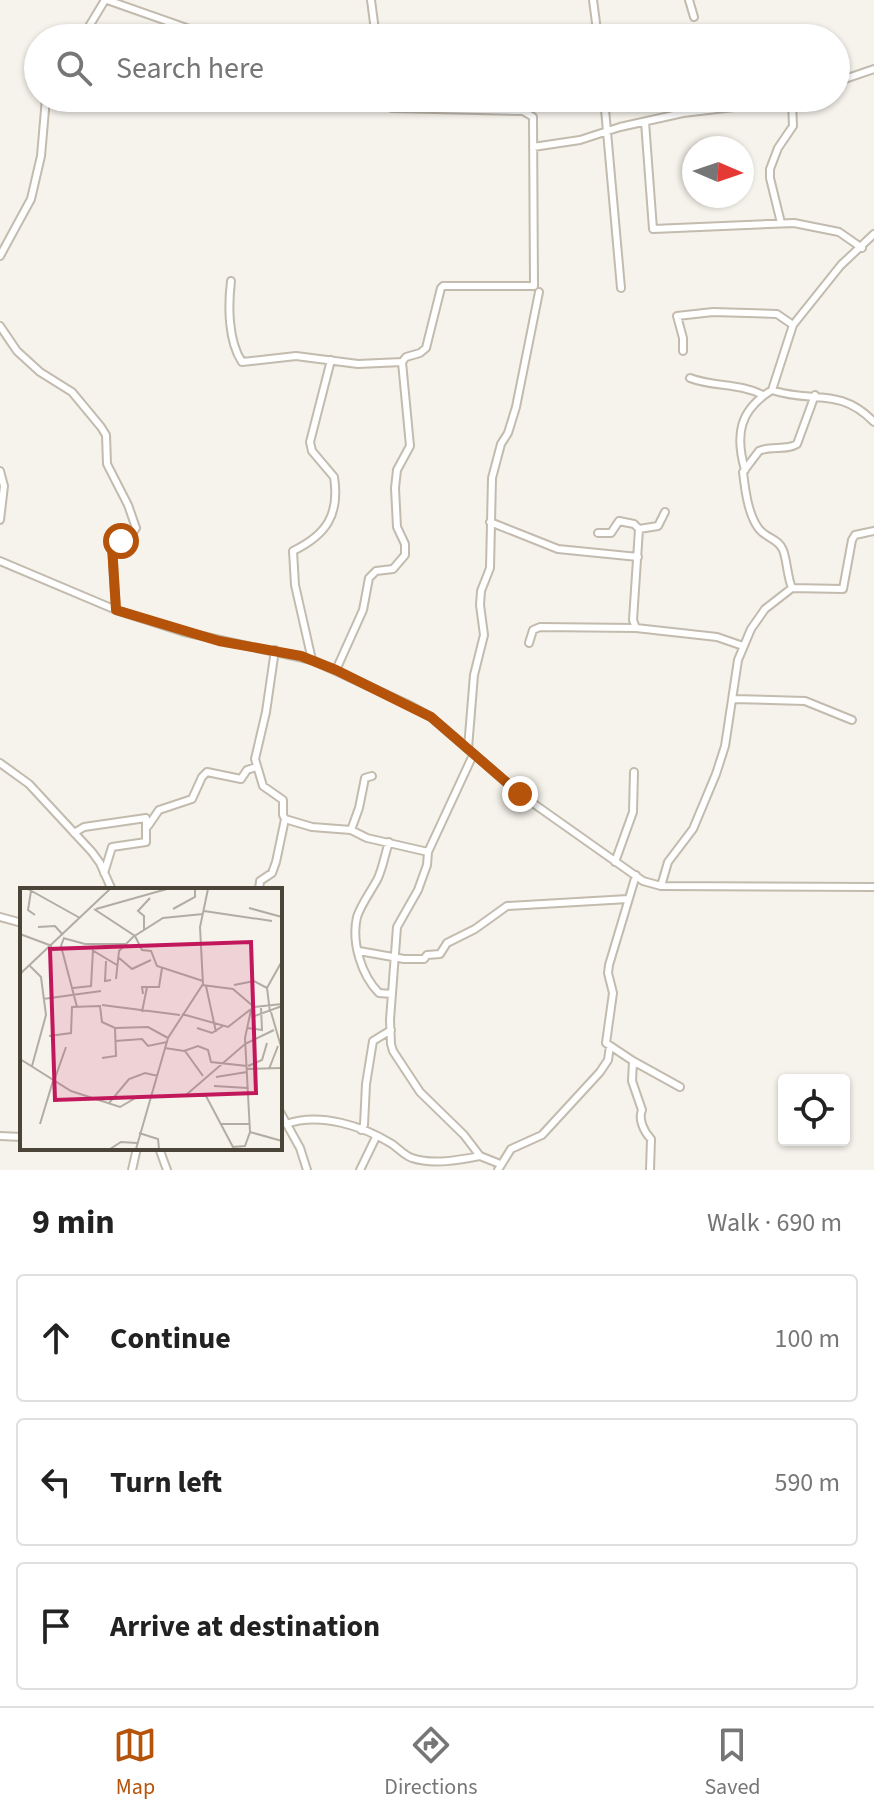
<!DOCTYPE html>
<meta charset="utf-8">
<style>
body{margin:0;font-family:"Source Sans 3",sans-serif;background:#f2f2f2;color:#222}
.controls{position:absolute;right:24px;bottom:24px;display:grid;overflow:hidden;border-radius:8px;box-shadow:0 2px 6px #0004}
.controls button{width:72px;height:72px;display:grid;place-items:center;padding:0;border:0;border-bottom:2px solid #e0e0e0;background:#fff;color:#222;font:40px sans-serif}
.compass{position:absolute;left:682px;top:136px;width:72px;height:72px;border-radius:50%;background:#fff;box-shadow:0 2px 6px #0004;rotate:92deg}
.stop{position:absolute;width:24px;height:24px;margin:-18px;border:6px solid #b45309;border-radius:50%;background:#fff}
.stop.end{background:#b45309;border-color:#fff;box-shadow:0 2px 8px #0008}
.list{margin:0;padding:0;list-style:none}
h2{display:flex;justify-content:space-between;align-items:center;height:104px;margin:0;padding:0 32px;font-size:34px}
h2 small{font-size:26px;font-weight:400;color:#767676}
.list li{display:grid;grid-template-columns:52px 1fr auto;gap:24px;align-items:center;box-sizing:border-box;height:128px;margin:0 16px 16px;padding:0 16px;border:2px solid #e0e0e0;border-radius:8px}
.list b{display:block;font-size:30px;white-space:nowrap}
.list em{font-size:26px;font-style:normal;color:#767676}
.icon{flex:none;width:44px;height:44px;fill:none;stroke:currentColor;stroke-width:2;stroke-linecap:round;stroke-linejoin:round}
.map{position:relative;flex:none;width:874px;height:1170px;overflow:hidden}
.search{position:absolute;background:#fff;box-shadow:0 2px 6px #0004;left:24px;right:24px;top:24px;height:88px;display:flex;align-items:center;gap:20px;box-sizing:border-box;padding:0 28px;border-radius:44px;color:#767676;font-size:30px}
.sheet{height:536px;background:#fff}
nav{display:flex;justify-content:space-around;align-items:center;box-sizing:border-box;height:112px;border-top:2px solid #e0e0e0;background:#fff;font-size:22px;color:#767676}
nav a{display:grid;justify-items:center;gap:4px}
nav .on{color:#b45309}
.map>svg:first-child{display:block}
.lines{fill:none;stroke-linecap:round;stroke-linejoin:round}
.minor-casing{stroke:#c2bbae;stroke-width:10}
.minor{stroke:#fff;stroke-width:6}
.route{stroke:#b45309;stroke-width:10}
.inset-road{fill:none;stroke:#b2ada4;stroke-width:2}
.view{fill:#c2185b;fill-opacity:0.15;stroke:#c2185b;stroke-width:4}
.inset-edge{fill:none;stroke:#4b4439;stroke-width:4}
</style>
<div class="map">
<svg width="874" height="1170" viewBox="0 0 874 1170">
<rect width="100%" height="100%" fill="#f6f3ec"/>
<g class="lines">
<defs>
<path id="minor" d="M107,0L215,38
M371,0L376,38
M593,0L598,38
M689,0L694,17
M82,38L105,0
M836,82L874,69
M604,98L621,288
M645,122L653,229L794,223L839,232L862,248
M533,147L580,140L620,127L683,113L810,98
M781,223L770,178V169L778,148L793,126L792,102
M0,256L31,199L41,156L46,98
M231,281C228,306 228,341 242,362L296,356L358,364L402,362
M0,326L17,351L40,372L72,392L101,427L106,435L107,464L128,505L136,528L129,538L112,545L116,610
M683,351V338L677,316L713,312L777,314L793,325
M690,378C713,387 740,383 763,395
M772,390L793,325L841,265L874,234
M745,470C735,435 739,410 772,390C812,404 839,386 874,422
M0,471L4,486L0,520
M490,522L558,549L638,557
M639,529L658,526L665,512
M598,533H611L619,521L634,524L639,529L633,620L636,628L717,637L743,646
M0,561L116,610L184,632L312,660L407,704L431,717L520,794L643,881L661,886L874,887
M792,588C787,576 787,560 783,550C779,539 766,538 759,529C748,515 745,489 743,472L759,451C771,445 786,451 797,444L815,395
M529,643L533,630L540,627L636,628
M312,660L295,585L293,551C326,535 340,515 334,477L312,451L310,442L331,360
M336,670L363,610L369,578L376,571L393,569L405,555V544L397,527L395,488L397,470L410,446L402,362L406,357L420,353L426,348L441,288L443,286H534L533,117L523,111L392,108L386,106L381,98
M733,699L805,701L852,720
M468,748L474,675L484,635L480,605L481,591L490,568L492,478L501,444L508,433L516,407L539,292
M473,755L428,852L427,865L418,890L397,927L390,1020L391,1044L393,1051L420,1092L464,1135L480,1156L500,1164
M0,763L29,784L92,852L100,863L112,890
M285,819L312,827L351,830L367,838L428,852
M148,826L159,810L192,799L202,777L207,772L241,779L247,770L256,767
M351,830L359,808L365,778L372,776
M74,833L84,827L146,818V842L112,847L104,873
M389,842C385,854 383,867 378,878C372,890 361,904 357,917C351,943 362,976 379,993L392,994
M615,862L633,812L634,772
M636,875L609,965L608,973L613,993L606,1043L633,1061L680,1087
M661,886L668,862L693,829L716,774L725,746L738,660L751,629L765,609L792,588L843,589L852,540L855,535L874,531
M259,890L260,881L272,873L276,862L285,819L283,815V800L263,786L255,759L266,712L275,650
M0,917L22,923
M359,951L404,959H424L427,955L440,954L447,943L475,929L507,906L628,899
M633,1061L632,1081L642,1110C638,1119 644,1132 651,1139L650,1170
M280,1112L300,1148L307,1170
M280,1122L286,1124C320,1112 363,1126 392,1144C399,1149 405,1156 412,1158C433,1165 459,1160 480,1156
M361,1130L364,1125L366,1084L373,1041L391,1030
M0,1136L22,1137
M159,1148L167,1170
M132,1170L137,1148
M360,1170L376,1137
M498,1170L511,1149L542,1135L600,1072L608,1060L610,1046"/>
</defs>
<use href="#minor" class="minor-casing"/>
<use href="#minor" class="minor"/>
</g>
<g class="lines">
<path class="route" d="M121,541L112,546L116,610L219,641L301,656L336,670L431,717L520,794"/>
</g>
<g transform="translate(20 888)">
<rect width="262" height="262" fill="#f6f3ec"/>
<path class="inset-road" d="M8,1L60,30M11,3L8,22L15,27M229,20L262,29M74,21L115,48L122,62L131,63L137,78L183,93M76,21L147,1M153,21L175,9V1M184,23L252,33M18,39L35,38L43,47M124,42V28L118,23L130,10M0,46L32,58M43,50L65,56H105M44,50L41,58L57,119M72,62L97,77M98,69L112,81L131,72M86,73L85,93L91,92M10,78L21,89L26,127L12,178M0,86L90,1M96,91L99,63L113,49L143,30L183,26M182,97L213,101L234,119L262,116M214,97L234,93L247,100M186,98L196,144M53,100L71,98L73,62M123,106L122,99H139L142,80M23,111L81,103M82,117L160,127M122,124L127,99M250,124L247,100L262,73M251,124L262,162M162,126L208,139L231,121M232,129L262,118M177,140L192,145L203,138M228,140L242,142L241,120M29,148L51,145L52,119L80,118L82,134L95,140L128,139L148,150M95,153L122,151L128,158L147,154M145,160L164,163L178,158L188,162L191,174L227,178M165,163L183,188M82,170L96,168L95,140M0,171L51,203L100,219L119,208H186L214,261M228,178L242,172L247,155M227,181L262,180M249,181L258,158M196,189L227,184M34,193L46,159M194,198L228,200M166,207L225,156L254,142M89,215L109,191L125,185L138,188M20,236L33,193M201,236H229M230,244L262,253M119,245L138,251L139,261M212,259L225,258L230,244L225,150L231,122M90,261L101,254L117,255M116,261L148,150L183,96L180,39L188,1"/>
<path class="view" d="M231,54L236,205L35,212L30,61Z"/>
<rect width="262" height="262" class="inset-edge"/>
</g>
</svg>
<div class="controls">
<button><svg class="icon" aria-label="locate" viewBox="0 0 24 24"><circle cx="12" cy="12" r="6"/><path d="M12 2v4M12 18v4M2 12h4M18 12h4"/></svg></button>
</div>
<svg class="compass" viewBox="-18 -18 36 36"><path d="M0-13l5 13h-10z" fill="#e53935"/><path d="M0 13l5-13h-10z" fill="#767676"/></svg>
<div class="stop" style="left:121px;top:541px"></div>
<div class="stop end" style="left:520px;top:794px"></div>
<div class="search"><svg class="icon" aria-label="search" viewBox="0 0 24 24"><circle cx="10" cy="10" r="6"/><path d="M15 15l6 6"/></svg>Search here</div>
</div>
<section class="sheet">
<h2>9 min<small>Walk · 690 m</small></h2>
<ul class="list">
<li><svg class="icon" aria-label="ahead" viewBox="0 0 24 24"><path d="M12 20V5M6 11l6-6 6 6"/></svg><div><b>Continue</b></div><em>100 m</em></li>
<li><svg class="icon" aria-label="left" viewBox="0 0 24 24"><path d="M17 20v-9H6M10 6l-5 5 5 5"/></svg><div><b>Turn left</b></div><em>590 m</em></li>
<li><svg class="icon" aria-label="arrive" viewBox="0 0 24 24"><path d="M6 21V4h12l-3 4 3 4H6"/></svg><div><b>Arrive at destination</b></div></li>
</ul>
</section>
<nav>
<a class="on"><svg class="icon" aria-label="map" viewBox="0 0 24 24"><path d="M3 6l6-2 6 2 6-2v14l-6 2-6-2-6 2zM9 4v14M15 6v14"/></svg>Map</a>
<a><svg class="icon" aria-label="directions" viewBox="0 0 24 24"><path d="M12 3l9 9-9 9-9-9zM9 14v-3h6M13 9l2 2-2 2"/></svg>Directions</a>
<a><svg class="icon" aria-label="saved" viewBox="0 0 24 24"><path d="M7 4h10v16l-5-4-5 4z"/></svg>Saved</a>
</nav>
